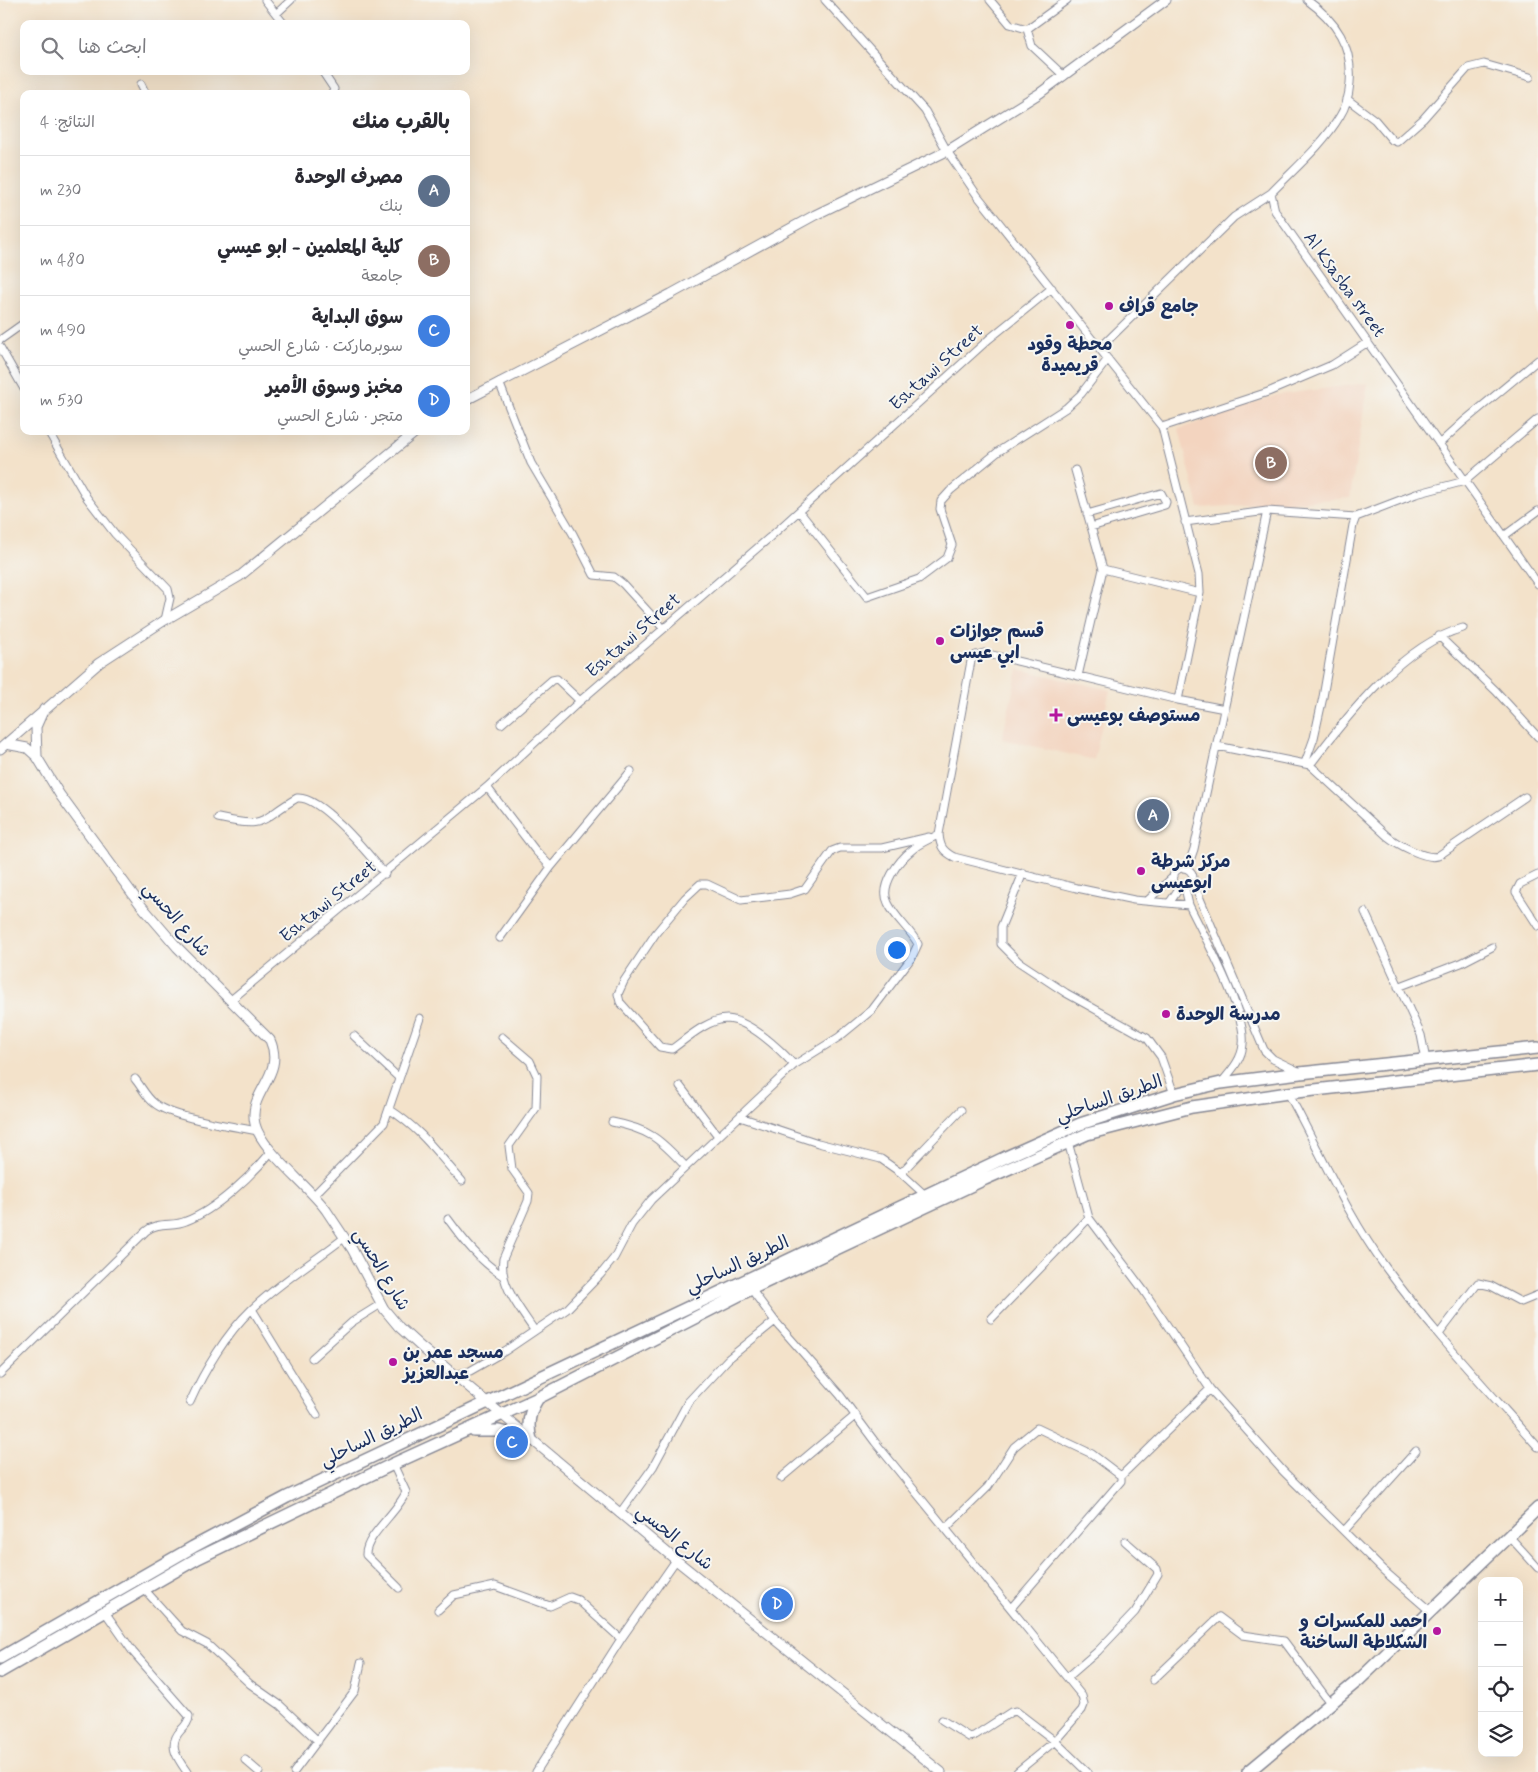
<!DOCTYPE html>
<html lang="ar">
<meta charset="utf-8">
<style>
body{margin:0;font-family:Mynerve,"Playpen Sans Arabic",sans-serif;background:#f7f7f7;color:#2b2b33;direction:rtl}
.controls{position:absolute;right:15px;bottom:15px;display:grid;overflow:hidden;border-radius:10px;box-shadow:0 5px 20px #0002}
.controls button{width:45px;height:45px;display:grid;place-items:center;padding:0;border:0;border-bottom:1px solid #e1e1e2;background:#fff;color:#2b2b33;font:25px sans-serif}
.you{position:absolute;left:896px;top:949px;width:18px;height:18px;margin:-12px;border:4px solid #fff;border-radius:50%;background:#1a73e8;box-shadow:0 0 0 8px #1a73e833}
.badge{display:grid;place-items:center;width:32px;height:32px;border-radius:50%;background:#2563eb;color:#fff;font-size:16px;font-weight:700}
.pin{position:absolute;translate:-50% -50%;border:2px solid #fff;box-shadow:0 1px 5px #0006}
.list{margin:0;padding:0;list-style:none}
h2{display:flex;justify-content:space-between;align-items:center;height:65px;margin:0;padding:0 20px;font-size:21px}
h2 small{font-size:16px;font-weight:400;color:#7c7c81}
.list li{display:grid;grid-template-columns:32px 1fr auto;gap:15px;align-items:center;box-sizing:border-box;height:70px;padding:0 20px;border-top:1px solid #e1e1e2}
.list b{display:block;font-size:19px;white-space:nowrap}
.list p{margin:0;font-size:16px;white-space:nowrap;color:#7c7c81}
.list em{font-size:16px;font-style:normal;color:#7c7c81}
.icon{flex:none;width:28px;height:28px;fill:none;stroke:currentColor;stroke-width:2;stroke-linecap:round;stroke-linejoin:round}
.map{position:relative;flex:none;width:1538px;height:1772px;overflow:hidden;direction:ltr}
.search{position:absolute;background:#fff;box-shadow:0 5px 20px #0002;left:20px;top:20px;width:450px;height:55px;display:flex;align-items:center;gap:12px;box-sizing:border-box;padding:0 18px;border-radius:10px;color:#7c7c81;font-size:19px}
.panel{position:absolute;background:#fff;box-shadow:0 5px 20px #0002;left:20px;top:90px;width:450px;height:345px;border-radius:10px;direction:rtl}
.map>svg:first-child{display:block}
.built{fill:#f3d4bf}
.lines{fill:none;stroke-linecap:round;stroke-linejoin:round}
.minor-casing{stroke:#878894;stroke-width:9}
.tertiary-casing{stroke:#878894;stroke-width:11}
.primary-casing{stroke:#878894;stroke-width:14}
.trunk-casing{stroke:#878894;stroke-width:14}
.minor{stroke:#fff;stroke-width:7}
.tertiary{stroke:#fff;stroke-width:9}
.primary{stroke:#fff;stroke-width:11}
.trunk{stroke:#fff;stroke-width:11}
.poi-dot{fill:#b5179e;stroke:#f6f6f2;stroke-width:2}
.labels{text-anchor:middle;stroke-width:4;stroke-linejoin:round;paint-order:stroke}
.street-label{font-size:18px;fill:#1b2f5e;stroke:#f6f6f2}
.poi-label{font-size:18px;font-weight:bold;fill:#1b2f5e;stroke:#f6f6f2;text-anchor:start}
</style>
<div class="map">
<svg width="1538" height="1772" viewBox="0 0 1538 1772">
<rect width="100%" height="100%" fill="#f6f6f2"/>
<filter id="ink" filterUnits="userSpaceOnUse"><feTurbulence type="fractalNoise" baseFrequency=".02" numOctaves="2"/><feDisplacementMap in="SourceGraphic" scale="10" xChannelSelector="R" yChannelSelector="G"/><feConvolveMatrix kernelMatrix="1 2 1 2 8 2 1 2 1" color-interpolation-filters="sRGB"/></filter>
<filter id="wash" filterUnits="userSpaceOnUse"><feTurbulence type="fractalNoise" baseFrequency=".0096" numOctaves="4" result="noise"/><feDisplacementMap in="SourceGraphic" scale="20" xChannelSelector="R" yChannelSelector="G"/><feGaussianBlur stdDeviation="1.12" result="paint"/><feColorMatrix in="noise" values="0 0 0 0 0 0 0 0 0 0 0 0 0 0 0 0 0 1.4 0 .05"/><feComposite in="paint" operator="in"/></filter>
<g filter="url(#wash)">
<rect width="100%" height="100%" fill="#f3e2ca"/>
<path class="built" d="M1368,383L1350,498L1199,508L1179,429L1277,395Z
M1018,669L1110,690L1094,760L1002,739Z"/>
</g>
<g filter="url(#ink)">
<g class="lines">
<defs>
<path id="minor" d="M265,0L284,24
M825,0L925,111L947,151L977,195L1162,427L1199,574L1200,593L1178,700L1225,709
M990,0L1010,24L1027,29L1032,46L1064,76
M1307,0C1336,21 1353,46 1350,83C1349,94 1346,107 1340,116C1323,145 1294,169 1271,193L1275,211L1538,584
M276,14L291,0
M1027,29L1067,0
M322,71L334,89L332,94
M141,84L146,94
M1347,99L1375,120L1392,140L1397,142L1423,119L1468,68L1484,64L1530,77
M0,340L24,323
M0,347L24,389
M1100,348L1234,217L1271,193
M499,382L531,463L573,534L594,575L614,577L623,584L663,628
M1162,427L1268,392L1332,365L1368,342
M48,431L87,498L115,534L168,589L170,598L165,620
M1439,444L1463,422L1538,360
M1075,470L1103,569L1078,676
M799,511L867,597L919,579L947,558L952,545L940,509L941,501L951,490L999,451L1066,408L1081,394L1108,359
M1267,511L1356,517
M1087,514L1161,493L1166,502L1165,505L1091,527
M1185,522L1267,511L1194,849L1187,869
M1504,536L1538,511
M1103,569L1200,593
M1439,636L1496,691L1538,737
M1178,700L984,653L976,655L971,661L939,834C940,847 943,851 954,857L1077,888L1134,900L1189,905
M501,724L552,680L557,679L580,701
M1217,746L1310,765L1387,836C1397,844 1426,860 1438,856L1525,797
M1305,763L1314,738L1323,697L1353,525L1356,517L1416,494L1465,481L1538,419
M1310,765C1347,716 1403,644 1463,628
M487,787L535,850L551,867L631,771
M218,818C268,829 257,821 297,798C321,795 370,856 385,874
M1173 878a10 10 0 1 1 20 0a10 10 0 1 1-20 0Z
M1023,873L1001,927V944L1019,962L1066,993L1147,1038L1161,1057L1174,1094
M1538,875L1520,884L1516,892L1538,926
M1193,882L1264,1050L1273,1059L1300,1072
M1185,888L1189,905C1204,936 1247,1013 1243,1044C1242,1060 1230,1072 1221,1083
M1147,901L1174,876
M1170,902L1180,887
M1365,912L1421,1035L1426,1060
M500,938L551,867
M1398,987L1461,963L1492,947
M231,1000L487,787L580,701L769,538L989,339L1052,288
M354,1036L399,1078
M502,1037L530,1061L537,1076L536,1108L509,1146L512,1169L529,1193L528,1201L503,1259C499,1285 521,1310 534,1330
M794,1065C780,1049 749,1020 727,1019C708,1019 686,1039 672,1049L660,1047L620,1002L618,994L624,981L656,933L685,898L700,884H707L741,900L790,894L805,889L832,851L840,848H882L929,837
M135,1079C141,1086 146,1097 154,1103C171,1118 233,1126 257,1131
M680,1086L718,1136
M1288,1093C1320,1151 1346,1214 1386,1268C1432,1331 1486,1388 1538,1447
M389,1109C423,1131 436,1152 462,1181
M740,1117L818,1143L881,1159L901,1173L925,1195
M612,1122C649,1129 660,1139 685,1166
M1068,1142L1089,1218L1144,1291L1210,1389L1283,1471L1383,1570L1430,1611
M901,1173L961,1110
M315,1194L384,1123L420,1018
M448,1219C464,1241 480,1261 503,1276
M751,1289L775,1321L840,1395L875,1442L1082,1696L1084,1705L1082,1710L1055,1741L1017,1772
M252,1309L317,1415
M991,1319L1089,1218
M1439,1334L1478,1283L1491,1286L1521,1302L1538,1295
M312,1358L352,1322L381,1304
M0,1374L146,1231C159,1221 173,1227 186,1221C216,1210 252,1175 272,1151
M454,1375L470,1371L505,1351L567,1309L601,1274L614,1258L632,1224L651,1200L794,1065L839,1037L872,1010L912,957L918,944C910,929 895,918 888,903C879,886 899,860 912,850C919,843 931,839 939,834
M190,1402C204,1371 226,1334 251,1310C279,1283 313,1262 344,1238
M393,1464L406,1492C398,1512 365,1536 366,1555L399,1588
M781,1478L856,1415
M620,1513L653,1467L688,1402L728,1359L775,1321
M946,1528L988,1487L1014,1447L1037,1428L1092,1454L1121,1476
M1344,1531L1416,1451
M1508,1535L1538,1568
M144,1589L182,1631L207,1644L250,1684L280,1705L318,1741
M1012,1607L1121,1481V1476L1210,1389
M438,1610L454,1595L495,1586L550,1606L570,1597L578,1600L621,1639
M105,1612L133,1652L189,1716C189,1722 185,1726 181,1730C167,1745 177,1758 187,1772
M1068,1677L1098,1651L1135,1612L1158,1574L1157,1569L1125,1541
M1153,1680L1219,1617L1243,1635L1284,1641L1331,1704
M942,1720L969,1737L974,1736L1011,1712L1016,1711L1055,1741L1087,1772
M245,1760L259,1772
M294,1772L355,1691L361,1663
M536,1772L621,1639L676,1560"/>
<path id="tertiary" d="M466,400L671,294L815,215L947,151L1040,93L1166,0
M44,709L36,727L37,757L60,795L140,904L177,947L270,1040C286,1076 247,1092 255,1124C261,1150 309,1186 326,1210L352,1249L384,1309L399,1327L421,1347L676,1560L941,1772
M6,744L27,748L37,757
M0,749L99,663L165,620L240,576L417,431"/>
<path id="primary" d="M1248,1772L1360,1679L1538,1508"/>
<path id="trunk" d="M474,1431H499L531,1440
M531,1440C527,1424 529,1412 538,1398
M0,1658L193,1547L287,1497L1006,1157L1080,1124L1174,1094L1221,1083L1300,1073L1538,1048
M0,1672L198,1558L393,1464L538,1398L751,1289L985,1179L1087,1134L1192,1107L1288,1093L1538,1065"/>
</defs>
<use href="#minor" class="minor-casing"/>
<use href="#tertiary" class="tertiary-casing"/>
<use href="#primary" class="primary-casing"/>
<use href="#trunk" class="trunk-casing"/>
<use href="#minor" class="minor"/>
<use href="#tertiary" class="tertiary"/>
<use href="#primary" class="primary"/>
<use href="#trunk" class="trunk"/>
</g>
</g>
<g class="poi-dot">
<circle cx="1109" cy="306" r="5"/>
<circle cx="1070" cy="325" r="5"/>
<circle cx="940" cy="641" r="5"/>
<path d="M1053.5 707.5h5v5h5v5h-5v5h-5v-5h-5v-5h5z"/>
<circle cx="1141" cy="871" r="5"/>
<circle cx="1166" cy="1014" r="5"/>
<circle cx="393" cy="1362" r="5"/>
<circle cx="1437" cy="1631" r="5"/>
</g>
<g class="labels">
<g class="street-label">
<text transform="translate(1345 284) rotate(54)" y="6">Al Ksasba street</text>
<text transform="translate(936 367) rotate(-42)" y="6">Eshtawi Street</text>
<text transform="translate(633 635) rotate(-41)" y="6">Eshtawi Street</text>
<text transform="translate(328 901) rotate(-39)" y="6">Eshtawi Street</text>
<text transform="translate(177 919) rotate(49)" y="6">شارع الحسي</text>
<text transform="translate(1109 1098) rotate(-19)" y="6">الطريق الساحلي</text>
<text transform="translate(737 1264) rotate(-25)" y="6">الطريق الساحلي</text>
<text transform="translate(382 1269) rotate(59)" y="6">شارع الحسي</text>
<text transform="translate(371 1437) rotate(-26)" y="6">الطريق الساحلي</text>
<text transform="translate(675 1537) rotate(39)" y="6">شارع الحسي</text>
</g>
<g class="poi-label">
<text x="1119" y="312">جامع قراف</text>
<text x="1070" y="350" text-anchor="middle">محطة وقود<tspan x="1070" dy="21">قريميدة</tspan></text>
<text x="950" y="637">قسم جوازات<tspan x="950" dy="21">ابي عيسى</tspan></text>
<text x="1067" y="721">مستوصف بوعيسى</text>
<text x="1151" y="867">مركز شرطة<tspan x="1151" dy="21">ابوعيسى</tspan></text>
<text x="1176" y="1020">مدرسة الوحدة</text>
<text x="403" y="1358">مسجد عمر بن<tspan x="403" dy="21">عبدالعزيز</tspan></text>
<text x="1427" y="1627" text-anchor="end">احمد للمكسرات و<tspan x="1427" dy="21">الشكلاطة الساخنة</tspan></text>
</g>
</g>
</svg>
<div class="controls">
<button>+</button>
<button>−</button>
<button><svg class="icon" aria-label="locate" viewBox="0 0 24 24"><circle cx="12" cy="12" r="6"/><path d="M12 2v4M12 18v4M2 12h4M18 12h4"/></svg></button>
<button><svg class="icon" aria-label="layers" viewBox="0 0 24 24"><path d="M12 4l9 5-9 5-9-5zM3 14l9 5 9-5"/></svg></button>
</div>
<div class="you"></div>
<div class="pin badge" style="left:1153px;top:815px;background:#5c6f8a">A</div>
<div class="pin badge" style="left:1271px;top:463px;background:#8d6e63">B</div>
<div class="pin badge" style="left:512px;top:1442px;background:#3f7fe0">C</div>
<div class="pin badge" style="left:777px;top:1604px;background:#3f7fe0">D</div>
<div class="search"><svg class="icon" aria-label="search" viewBox="0 0 24 24"><circle cx="10" cy="10" r="6"/><path d="M15 15l6 6"/></svg>ابحث هنا</div>
<section class="panel">
<h2>بالقرب منك<small>النتائج: 4</small></h2>
<ul class="list">
<li><span class="badge" style="background:#5c6f8a">A</span><div><b>مصرف الوحدة</b><p>بنك</p></div><em>230 m</em></li>
<li><span class="badge" style="background:#8d6e63">B</span><div><b>كلية المعلمين - ابو عيسي</b><p>جامعة</p></div><em>480 m</em></li>
<li><span class="badge" style="background:#3f7fe0">C</span><div><b>سوق البداية</b><p>سوبرماركت · شارع الحسي</p></div><em>490 m</em></li>
<li><span class="badge" style="background:#3f7fe0">D</span><div><b>مخبز وسوق الأمير</b><p>متجر · شارع الحسي</p></div><em>530 m</em></li>
</ul>
</section>
</div>
